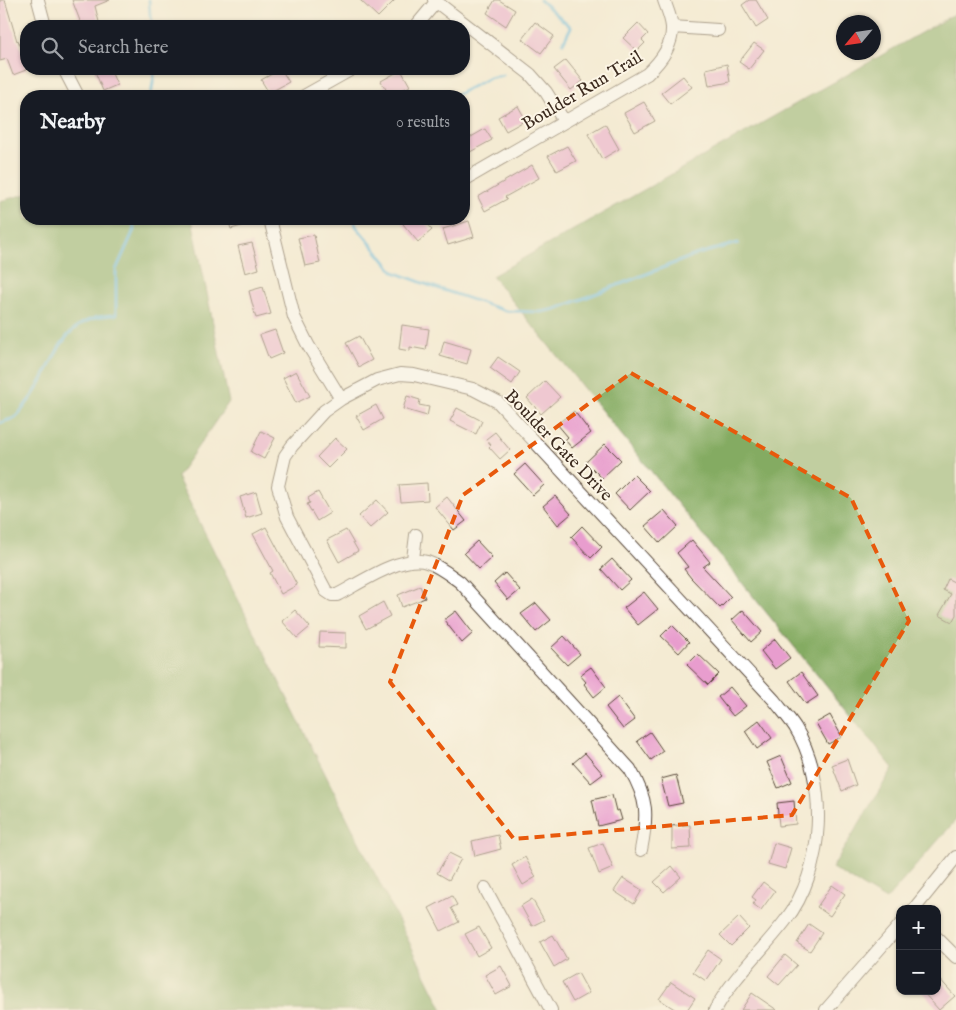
<!DOCTYPE html>
<meta charset="utf-8">
<style>
body{margin:0;font-family:"IM FELL English",serif;background:#242831;color:#f1f3f6}
.controls{position:absolute;right:15px;bottom:15px;display:grid;overflow:hidden;border-radius:10px;box-shadow:0 1px 4px #0004}
.controls button{width:45px;height:45px;display:grid;place-items:center;padding:0;border:0;border-bottom:1px solid #363941;background:#171b24;color:#f1f3f6;font:25px sans-serif}
.compass{position:absolute;left:836px;top:15px;width:45px;height:45px;border-radius:50%;background:#171b24;box-shadow:0 1px 4px #0004;rotate:241deg}
.list{margin:0;padding:0;list-style:none}
h2{display:flex;justify-content:space-between;align-items:center;height:65px;margin:0;padding:0 20px;font-size:21px}
h2 small{font-size:16px;font-weight:400;color:#9ea1a6}
.icon{flex:none;width:28px;height:28px;fill:none;stroke:currentColor;stroke-width:2;stroke-linecap:round;stroke-linejoin:round}
.map{position:relative;flex:none;width:956px;height:1010px;overflow:hidden}
.search{position:absolute;background:#171b24;box-shadow:0 1px 4px #0004;left:20px;top:20px;width:450px;height:55px;display:flex;align-items:center;gap:12px;box-sizing:border-box;padding:0 18px;border-radius:20px;color:#9ea1a6;font-size:19px}
.panel{position:absolute;background:#171b24;box-shadow:0 1px 4px #0004;left:20px;top:90px;width:450px;height:135px;border-radius:20px}
.map>svg:first-child{display:block}
.forest{fill:#84ab62;stroke:#606a40}
.lines{fill:none;stroke-linecap:round;stroke-linejoin:round}
.stream{stroke:#62b8df;stroke-width:3}
.building{fill:#e89dce}
.minor-casing{stroke:#574739;stroke-width:14}
.minor{stroke:#fff;stroke-width:12}
.marked{fill:none;stroke:#e8590c;stroke-width:4;stroke-dasharray:10 6;stroke-linejoin:round}
.labels{text-anchor:middle;stroke-width:4;stroke-linejoin:round;paint-order:stroke}
.street-label{font-size:18px;fill:#3b2a1e;stroke:#fcf5e5}
</style>
<div class="map">
<svg width="956" height="1010" viewBox="0 0 956 1010">
<rect width="100%" height="100%" fill="#fcf5e5"/>
<filter id="ink" filterUnits="userSpaceOnUse"><feTurbulence type="fractalNoise" baseFrequency=".02" numOctaves="2"/><feDisplacementMap in="SourceGraphic" scale="10" xChannelSelector="R" yChannelSelector="G"/><feConvolveMatrix kernelMatrix="1 2 1 2 8 2 1 2 1" color-interpolation-filters="sRGB"/></filter>
<filter id="wash" filterUnits="userSpaceOnUse"><feTurbulence type="fractalNoise" baseFrequency=".0096" numOctaves="4" result="noise"/><feDisplacementMap in="SourceGraphic" scale="20" xChannelSelector="R" yChannelSelector="G"/><feGaussianBlur stdDeviation="1.12" result="paint"/><feColorMatrix in="noise" values="0 0 0 0 0 0 0 0 0 0 0 0 0 0 0 0 0 1.4 0 .05"/><feComposite in="paint" operator="in"/></filter>
<g filter="url(#wash)">
<rect width="100%" height="100%" fill="#f4ebd3"/>
<path class="forest" d="M956,13V820L886,900L832,868L893,768L492,276Z
M26,194V219H192L229,402L177,477L443,1010H0V201Z"/>
<g class="lines">
<path class="stream" d="M149,0L150,15L154,26
M540,0L571,27L563,43
M151,96L155,69
M454,96L489,78L503,75
M354,219L356,226L394,272L428,285L506,311L541,312L556,309L698,254L738,243
M0,423C4,421 10,420 14,418C19,415 23,408 27,403C57,367 56,316 116,315V270L134,230L133,219"/>
</g>
<g id="blocks">
<path class="building" d="M0,0H5L17,41L18,40L26,62V70L13,75L7,59L0,61Z
M72,0H110L95,6L100,26H82Z
M360,0H395L378,17Z
M495,0H499L515,10L506,26L487,13Z
M749,0H756L768,20L756,28L742,5Z
M535,22L554,36L541,53L522,39Z
M638,23L648,34L642,40L645,43L637,51L623,38Z
M754,43L764,50L749,69L739,62Z
M566,60L583,81L571,90L554,69Z
M727,64L730,82L709,86L706,69Z
M94,69H110L117,85L103,91Z
M281,69L289,82L269,93L261,80Z
M401,70L410,86L390,96L381,81Z
M683,76L692,87L670,104L661,93Z
M644,102L655,121L635,132L624,113Z
M518,106L526,120L506,131L498,117Z
M605,124L619,149L602,159L588,134Z
M485,129L492,140L470,152L464,141Z
M567,146L576,161L557,171L548,156Z
M532,165L539,178L505,197L507,199L485,211L478,197Z
M228,219H259V221L231,229Z
M409,219H422L432,230L418,242L403,224Z
M469,221L474,237L448,245L443,229Z
M314,235L320,263L305,266L298,238Z
M252,243L259,269L245,273L238,246Z
M263,287L271,314L256,318L249,291Z
M402,325L429,329L426,350L410,347V351L399,349Z
M275,330L283,353L269,359L260,335Z
M359,336L372,360L359,367L346,343Z
M444,341L471,349L467,364L440,356Z
M498,357L520,372L512,384L490,368Z
M296,371L310,396L296,403L283,378Z
M545,381L560,397L541,414L527,398Z
M407,396L420,400L419,405L429,407L427,416L403,409Z
M376,405L383,419L364,430L356,416Z
M457,408L482,421L476,434L450,421Z
M574,411L591,433L572,448L565,440L568,437L557,424Z
M261,431L275,438L264,459L251,452Z
M495,432L510,450L500,459L489,447L491,445L486,439Z
M335,438L347,449L328,468L317,457Z
M605,444L621,460L602,478L586,462Z
M525,464L544,485L533,495L514,474Z
M634,475L650,491L630,510L615,494Z
M427,483L428,500L401,502L399,485Z
M256,492L262,513L246,518L240,497Z
M318,492L330,513L317,521L307,504L310,503L308,498Z
M555,496L571,514L558,525L543,506Z
M447,497L466,521L454,530L435,507Z
M377,500L388,512L370,528L359,516Z
M664,510L678,526L660,543L645,526Z
M582,526L602,547L591,558L571,537Z
M266,527L297,585L281,594L270,573L273,571L253,534Z
M346,530L358,551L339,562L327,540Z
M692,540L710,562L703,567L731,597L720,608L691,578L684,569L688,567L677,553Z
M477,541L492,557L479,569L464,553Z
M612,559L631,580L620,590L601,569Z
M505,573L520,590L508,600L494,583Z
M948,579L956,583V615L952,622L939,615L951,594L943,590Z
M420,586L425,598L402,607L398,595Z
M644,592L658,609L638,625L624,608Z
M383,602L390,616L366,629L359,616Z
M536,603L551,620L536,632L521,614Z
M295,610L310,627L297,638L282,621Z
M743,610L762,632L751,642L732,620Z
M456,611L473,633L462,643L444,620Z
M672,625L689,642L679,653L661,636Z
M320,632L346,633V648L319,647Z
M564,636L580,654L567,665L551,648Z
M775,639L790,658L775,669L761,651Z
M698,654L719,674L708,685L687,665Z
M591,667L606,687L594,697L584,684L586,682L580,675Z
M801,672L818,696L806,704L789,681Z
M730,687L746,706L733,716L718,697Z
M618,697L635,720L623,729L606,707Z
M830,715L842,737L828,744L816,723Z
M759,720L772,738L757,749L745,731Z
M650,732L663,751L651,760L637,741Z
M585,753L603,774L591,783L573,763Z
M781,756L792,782L778,788L767,762Z
M847,759L856,785L842,791L832,765Z
M676,775L683,803L668,806L661,779Z
M612,795L616,811L619,810L622,820L598,826L592,800Z
M794,801L796,824L779,826L777,803Z
M690,825L691,848L672,849V826Z
M498,835L501,849L475,856L472,841Z
M603,843L613,868L599,874L589,848Z
M774,843L791,848L785,869L768,864Z
M449,853L461,859L449,880L437,873Z
M525,857L536,877L523,885L512,865Z
M672,866L681,877L664,892L654,882Z
M623,878L642,890L634,904L614,891Z
M763,882L775,891L761,910L753,904L756,900L752,897Z
M832,885L845,894L830,916L817,907Z
M452,896L457,905L451,908L459,922L441,931L429,908Z
M532,899L544,920L532,926L521,906Z
M739,917L749,928L731,946L720,935Z
M809,924L822,933L810,951L797,943Z
M479,927L491,948L477,956L465,934Z
M553,935L567,959L554,967L540,942Z
M708,950L721,959L706,981L693,972Z
M785,955L797,965L779,985L768,976Z
M501,966L512,986L496,995L485,975Z
M578,973L589,993L573,1002L562,982Z
M937,976L955,996L939,1010L922,991H937Z
M671,982L695,998L687,1010H676L659,999Z
M752,993L777,1010H741Z"/>
</g>
</g>
<g filter="url(#ink)">
<use href="#blocks" fill-opacity="0" stroke="#574739" stroke-width="1"/>
<g class="lines">
<defs>
<path id="minor" d="M38,0L45,26
M434,0L530,74L546,92L564,121
M416,26L436,2
M672,27L718,30
M64,69L78,96
M304,96L352,69
M464,180L647,74C660,62 673,45 672,27C671,17 667,9 664,0
M270,219L294,317L308,345L341,399
M413,559L416,535
M641,850C648,815 648,800 630,769L460,582C450,575 439,566 427,562C402,554 360,583 337,595H332L326,591L287,517L278,486L285,456L292,446L324,411L341,399L377,380L400,374L414,375L473,389L498,402L774,700C781,709 789,718 795,727C829,782 825,870 785,921C762,951 733,977 715,1010
M485,888L551,1010
M914,909L956,857
M937,938L956,957
M826,1010L900,925"/>
</defs>
<use href="#minor" class="minor-casing"/>
<use href="#minor" class="minor"/>
</g>
</g>
<path d="M0 0H956V1010H0ZM631,373L851,498L909,621L792,815L514,839L390,682L463,495Z" fill="#f4ebd3" fill-opacity=".55" fill-rule="evenodd"/>
<path class="marked" d="M631,373L851,498L909,621L792,815L514,839L390,682L463,495Z"/>
<g class="labels">
<g class="street-label">
<text transform="translate(582 90) rotate(-31)" y="6">Boulder Run Trail</text>
<text transform="translate(559 445) rotate(46)" y="6">Boulder Gate Drive</text>
</g>
</g>
</svg>
<div class="controls">
<button>+</button>
<button>−</button>
</div>
<svg class="compass" viewBox="-18 -18 36 36"><path d="M0-13l5 13h-10z" fill="#e53935"/><path d="M0 13l5-13h-10z" fill="#9ea1a6"/></svg>
<div class="search"><svg class="icon" aria-label="search" viewBox="0 0 24 24"><circle cx="10" cy="10" r="6"/><path d="M15 15l6 6"/></svg>Search here</div>
<section class="panel">
<h2>Nearby<small>0 results</small></h2>
<ul class="list">
</ul>
</section>
</div>
